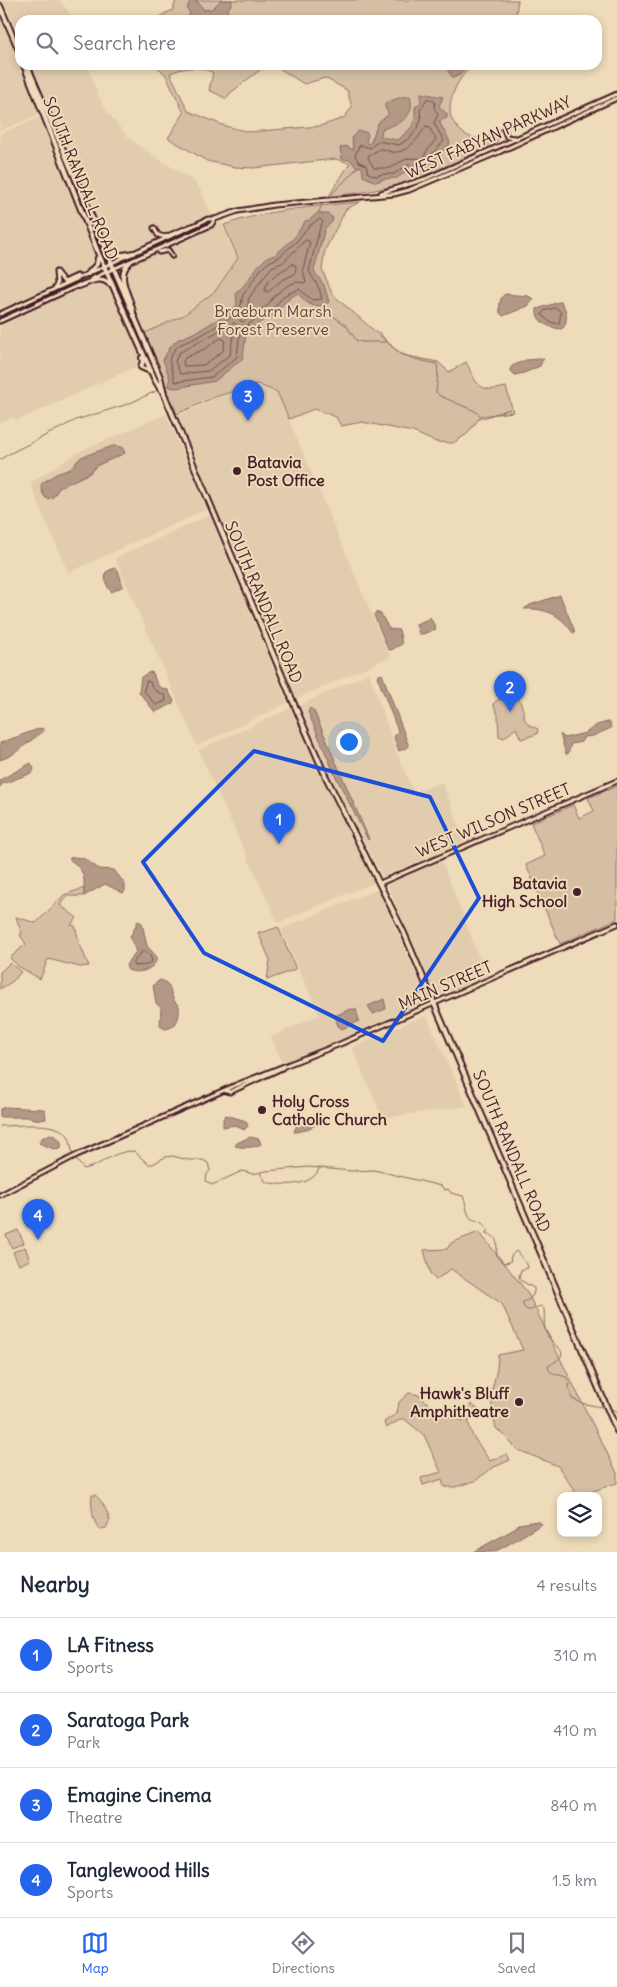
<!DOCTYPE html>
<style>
body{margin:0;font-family:Delius,sans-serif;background:#f2f2f3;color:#1f2937}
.controls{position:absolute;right:15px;bottom:15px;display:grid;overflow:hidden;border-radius:10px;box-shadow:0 2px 8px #0003}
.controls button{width:45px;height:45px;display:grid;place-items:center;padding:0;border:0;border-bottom:1px solid #e0e1e3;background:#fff;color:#1f2937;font:25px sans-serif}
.you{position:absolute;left:348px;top:741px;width:18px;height:18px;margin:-12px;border:4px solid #fff;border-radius:50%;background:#1a73e8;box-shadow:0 0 0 8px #1a73e833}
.badge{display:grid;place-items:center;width:32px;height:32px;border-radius:50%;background:#2563eb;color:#fff;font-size:16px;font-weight:700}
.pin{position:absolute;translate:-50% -41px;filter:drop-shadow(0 1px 2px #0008)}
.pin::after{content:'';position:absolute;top:26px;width:18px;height:15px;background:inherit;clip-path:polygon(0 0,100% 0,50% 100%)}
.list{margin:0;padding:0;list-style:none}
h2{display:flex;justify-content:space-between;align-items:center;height:65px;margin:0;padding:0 20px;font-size:21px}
h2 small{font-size:16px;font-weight:400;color:#747a83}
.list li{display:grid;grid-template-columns:32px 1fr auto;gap:15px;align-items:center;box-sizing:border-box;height:75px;padding:0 20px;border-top:1px solid #e0e1e3}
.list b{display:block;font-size:19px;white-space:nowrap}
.list p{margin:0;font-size:16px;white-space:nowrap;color:#747a83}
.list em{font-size:16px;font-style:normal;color:#747a83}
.icon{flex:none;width:28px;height:28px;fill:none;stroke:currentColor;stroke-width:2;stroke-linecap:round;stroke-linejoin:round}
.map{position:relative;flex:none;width:617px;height:1552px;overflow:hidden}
.search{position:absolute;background:#fff;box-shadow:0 2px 8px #0003;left:15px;right:15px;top:15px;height:55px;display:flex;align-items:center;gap:12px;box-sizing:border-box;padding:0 18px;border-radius:15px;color:#747a83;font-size:19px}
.sheet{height:365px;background:#fff}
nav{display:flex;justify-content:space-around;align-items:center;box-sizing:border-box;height:70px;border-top:1px solid #e0e1e3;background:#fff;font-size:14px;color:#747a83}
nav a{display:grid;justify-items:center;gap:2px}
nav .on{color:#2563eb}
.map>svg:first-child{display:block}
.built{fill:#e1cdae}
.green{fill:#d5bfa4;stroke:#906f68;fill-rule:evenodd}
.water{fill:#b39886;stroke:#896862}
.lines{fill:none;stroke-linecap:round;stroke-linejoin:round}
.shore{stroke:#744f4f;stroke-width:1}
.stream{stroke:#896862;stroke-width:1}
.secondary-casing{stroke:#4a1f2b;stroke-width:7}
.primary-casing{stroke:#4a1f2b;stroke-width:8}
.secondary{stroke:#eddbb9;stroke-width:3}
.primary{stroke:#eddbb9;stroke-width:4}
.marked{fill:none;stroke:#1d4ed8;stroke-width:4;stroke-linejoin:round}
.poi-dot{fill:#4a1f2b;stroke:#eddbb9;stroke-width:2}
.labels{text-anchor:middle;stroke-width:4;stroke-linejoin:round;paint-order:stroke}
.street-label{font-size:16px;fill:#4a1f2b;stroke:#eddbb9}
.park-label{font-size:16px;fill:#663f43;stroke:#eddbb9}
.poi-label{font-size:16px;font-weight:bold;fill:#4a1f2b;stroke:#eddbb9;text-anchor:start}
</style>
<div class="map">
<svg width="617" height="1552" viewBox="0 0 617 1552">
<rect width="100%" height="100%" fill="#eddbb9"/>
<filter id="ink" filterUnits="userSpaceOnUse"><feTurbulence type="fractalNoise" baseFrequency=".02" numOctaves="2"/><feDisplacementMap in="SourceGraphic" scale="10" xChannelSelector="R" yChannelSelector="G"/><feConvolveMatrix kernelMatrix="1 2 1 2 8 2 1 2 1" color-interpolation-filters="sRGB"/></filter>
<g filter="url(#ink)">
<path class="built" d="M3,0H59L76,20H20V39Z
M0,18L40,114L0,131Z
M31,65H88L98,95L105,109L116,123L127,136L139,146L193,181L200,189L212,215L113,259Z
M40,117L100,265L0,311V134Z
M221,222L237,258L214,291L184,314L145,332L118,270Z
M105,276L144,363L16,421L14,417L0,423V324Z
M257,386L277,392L390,657L296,699L178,416L216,398Z
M166,414L207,509L68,573L30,483L78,452Z
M210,515L288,703L197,746L115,558Z
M369,673L399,758L414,793L442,782L465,841L383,877L329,777L300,705Z
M291,708L336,806L375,882L278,923L198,750Z
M441,859L487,978L437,998L386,882Z
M378,889L429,1002L283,1065L271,1037L319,1015L281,929Z
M426,1015L467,1106L390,1117L381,1115L352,1047Z"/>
<path class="green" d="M176,0H518L515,20H160L162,15L173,10Z
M156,65H474C460,75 450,93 450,111C450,122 463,137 475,138C484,139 492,134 500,129L496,144C469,155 443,169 415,179C388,189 357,194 329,196L350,163L335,159L253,168L235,167L207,161L168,138L184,113L166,75ZM274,65L304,84L325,78L347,90L352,107L344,118L320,126L249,132L225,126L188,111L170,73C185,67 200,65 213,73L209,90L227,99L229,94L265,66Z
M360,202L346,209L325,250L322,269L332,294L402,355L438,362L449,372L466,362C477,384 478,394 506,387L513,412L481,416L467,434L453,443L436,442L413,432L362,422L341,426L336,417L314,409L289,419L277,392L257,384L215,397L177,414L145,333L184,315L215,291L238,258L224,225C270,209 311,207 360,202Z
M513,687C516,693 520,700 522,707C526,720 522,723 538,729L537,734L521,739L516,728L504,738L499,736L498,715L493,704Z
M617,786V919L560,944L526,865L545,856L531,823L573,805L579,818L594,811L588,798Z
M84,888V896H67L60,905L77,918L71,925L75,926L80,945L89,966L80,967L48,959L40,979L18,966L10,958L26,944L20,935L22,934L16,917L36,923L64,895Z
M278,927L296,969L267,980L270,960L258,932H264Z
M10,963L21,972L13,981L0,989V972Z
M18,1230L24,1243L12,1248L6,1235Z
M479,1232L527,1292L617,1473V1483L578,1496L558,1466L518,1450L496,1428L492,1410V1390L497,1369L498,1355L523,1350L502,1304L451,1269L436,1280L431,1275L424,1250L447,1249L451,1243Z
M25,1247L30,1260L19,1265L13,1252Z
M409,1393L419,1395L436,1411L463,1421L471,1404L484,1414L468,1421L472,1435L490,1461L507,1454L510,1460L492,1468L475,1481L455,1487H444L442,1479L423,1485L421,1478L441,1472L424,1435L403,1418L386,1428L384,1422L397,1413L399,1402Z
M92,1495H95C102,1500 107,1511 110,1520L106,1528L99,1529C92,1519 91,1507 92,1495Z"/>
<path class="water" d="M192,0L198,2L204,10L212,9L221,0H232V3L228,9L226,20H186L190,13L187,9L189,3Z
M432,65H467L460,75L453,78L446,68L442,65L435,68Z
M421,93L443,97L439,106L447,114V118L439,121L449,140L450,144L436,157L434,167L422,171L409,170L397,178L384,179L376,182L363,176L362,167L355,166L351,160L342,159L340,148L346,146L353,150L352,137L358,131L366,132L368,134L366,142L368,144L371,142L378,123L389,114L385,108V104C390,100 404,96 410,96C416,118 399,124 382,129L381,135V137L398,140C411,127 416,128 415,107L421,102Z
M319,212L322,214H328L333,218L332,222L325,228L314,271L324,285L329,302C317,310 306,305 298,293C286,299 280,309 271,318L265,319L246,333L243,358L215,381L176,388L170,387L168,383L170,379L163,360L170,347L177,340L198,331L228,313L237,305L236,293L245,284L258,266L267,257L275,255L294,238L306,220L308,221Z
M505,294L528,296L534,299L528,306L503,316L500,313C499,307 499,298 505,294Z
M559,302H561C567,310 568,318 564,327L561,329C550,328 535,322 537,309Z
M539,359H544L542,361L540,366L524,373L515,375L510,370L512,366L526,360Z
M113,446L122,447L125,453L96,466L90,473L60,487L53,497L47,499C43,496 39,487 42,483L56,474L70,469L81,457Z
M114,568L118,570L123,586L112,592C107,589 104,578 106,572Z
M560,595L575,632L573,633C570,630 569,627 566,624C555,612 540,608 524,609L530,605Z
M376,612L381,614L389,629L399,630L402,644L391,650L388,649L374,615Z
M430,617L436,629L423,634H419L416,624L428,619Z
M150,672L153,673C157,684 156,687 168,690L174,701L172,704L155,712L139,692L141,677Z
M382,674L408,744V747L399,751L394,737L398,731L377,676Z
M310,708L314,711L369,839L368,840L335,775L308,712Z
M608,722H610L611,728L593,736L584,737L581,742L571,744L568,754H566L560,734L565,738L585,733L597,725Z
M41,728L44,730L43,732C28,741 17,755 0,760V743Z
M31,763L34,769L32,773L2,784L0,787V780Z
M72,857L83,858L99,869L114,870L125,884V891L123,893L105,884L84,896C84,875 86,872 69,859Z
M138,921L142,923L147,946L157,957C156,969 139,975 128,970L126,966L129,960L136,952L130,937Z
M160,980C176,985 166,995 179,1006C180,1017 177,1028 165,1029L160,1026L161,1008L156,1003L153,985Z
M384,999L386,1009L373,1014L368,1006Z
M350,1009H356L359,1021L342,1029L338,1026L335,1016Z
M5,1107L43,1109L45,1110L46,1119L40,1120L26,1117H0V1109Z
M226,1115L246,1121L248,1126L244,1130L235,1125L223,1127V1119Z
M315,1116L318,1121C314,1128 302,1132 294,1132L299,1119Z
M50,1134C56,1137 63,1138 61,1148L54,1149L39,1143L42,1138Z
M250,1137L259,1139L261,1144C256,1148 241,1148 235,1146L237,1143Z
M537,1521L542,1524L504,1547L493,1552H473L511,1531L519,1524Z"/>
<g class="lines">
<path class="shore" d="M429,99L435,102L434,108L438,114L434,123L444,141L432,154L430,164L422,166L408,165L394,174H383L376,176L368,173L366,165L359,162L355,156L359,146L361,145L370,148L378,141L399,145L411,137L418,127L421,120L420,110L426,100Z
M426,126L429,127L436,139L426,152L424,159L409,158L400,162L391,168H374L368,158L369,155L380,149C384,149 388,151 392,152C408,154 419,137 426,126Z
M320,219L323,222L320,227L309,271L319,288L322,299L312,300L299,289L285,295L269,313L258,317L243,329L239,339L237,357L212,377L175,382L169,360L174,350L179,345L200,336L231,317L240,309L243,295L261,269L269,262L278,258L297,241L308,227Z
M306,240L310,242L303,269L306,283L296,282L287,286L275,295L266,307L255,312L243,322L240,321V318L247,311L249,298L266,274L272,267L282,263Z
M293,264L296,266L295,274L282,280L268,292L265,291C265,278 283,271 293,264Z
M557,308L561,313L559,324L550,322L542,315L544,311Z
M234,323L237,325L233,337L230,355L208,371L180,374L175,361L179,353Z
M221,338L225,340L223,351L204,365L184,366L183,361L185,358L206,348Z
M147,681L150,682C152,690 157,692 165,695L166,701L156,705L144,691Z
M143,951L150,955L152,961L147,965L134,966L133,963Z"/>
<path class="stream" d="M332,194L358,167
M319,212L322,204
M324,305L333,316L346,325L356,340L361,342H386
M379,332C397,356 409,358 437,364L438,374L436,392L440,396L475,411L483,418L510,409
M166,386L169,385
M0,460L7,455L76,420L128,404L156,391
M0,1126C19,1126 57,1120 68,1136C71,1141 71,1149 73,1155
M75,1159L84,1169C104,1165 111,1151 134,1151L148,1164H153L165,1157L172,1156L189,1160H203L208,1163L210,1171L207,1174L206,1181L212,1185L242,1171L253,1174L266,1171L309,1167L351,1171L374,1170L441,1186L445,1190L448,1189L451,1193L463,1196C466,1202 466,1210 469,1216C474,1223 482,1218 488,1231L485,1233C500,1237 496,1243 497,1257L503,1263L510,1262L511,1256L516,1251L527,1264L528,1268L521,1270L519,1276L520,1280L534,1288C535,1295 530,1300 523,1302V1306C529,1314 533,1308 541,1306L544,1309C545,1316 543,1326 546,1333C554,1349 576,1351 548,1366C548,1375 559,1374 566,1377L570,1383L569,1388L572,1399L585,1404L607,1408
M260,1173L266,1182C283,1186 312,1187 319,1169
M610,1409L617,1411"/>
<defs>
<path id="secondary" d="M504,129L507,137L515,138
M381,193L425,179L617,94
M154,228L158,235L165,237L192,226
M159,252L168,250L172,256
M56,272L64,282L77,276
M91,279L211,225L215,219
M55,288L57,284L56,272
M0,314L208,219H215L238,211L274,205L394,194L409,190L501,151L617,98
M0,321L79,285
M380,883L617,781
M226,1091L230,1092L282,1068
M0,1195L77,1155L236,1085L340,1044L617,924"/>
<path id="primary" d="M0,6L20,53
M24,65L99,255L155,380L161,390
M27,65L160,377L164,394L294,704L326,777L404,933L617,1431
M107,249C116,258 123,255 134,253
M130,262C114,276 130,295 133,312
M88,274L97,264L98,258
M78,286C90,283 99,274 110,284
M142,358L143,361L141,367L150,371"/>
</defs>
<use href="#secondary" class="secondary-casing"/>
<use href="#primary" class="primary-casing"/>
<use href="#secondary" class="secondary"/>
<use href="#primary" class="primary"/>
</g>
</g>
<path class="marked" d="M254,751L430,797L479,898L383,1041L204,953L143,862Z"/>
<g class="poi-dot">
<circle cx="237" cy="471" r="5"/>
<circle cx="577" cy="892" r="5"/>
<circle cx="262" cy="1110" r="5"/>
<circle cx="519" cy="1402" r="5"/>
</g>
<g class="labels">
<g class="street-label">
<text transform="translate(488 137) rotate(-24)" y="6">WEST FABYAN PARKWAY</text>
<text transform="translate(81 178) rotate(68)" y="6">SOUTH RANDALL ROAD</text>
<text transform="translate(264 602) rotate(67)" y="6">SOUTH RANDALL ROAD</text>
<text transform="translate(493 820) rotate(-23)" y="6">WEST WILSON STREET</text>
<text transform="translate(445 985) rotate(-23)" y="6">MAIN STREET</text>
<text transform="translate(512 1151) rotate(67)" y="6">SOUTH RANDALL ROAD</text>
</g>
<g class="park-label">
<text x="273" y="317">Braeburn Marsh<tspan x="273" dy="18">Forest Preserve</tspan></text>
</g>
<g class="poi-label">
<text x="247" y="468">Batavia<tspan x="247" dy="18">Post Office</tspan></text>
<text x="567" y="889" text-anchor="end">Batavia<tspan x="567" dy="18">High School</tspan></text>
<text x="272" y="1107">Holy Cross<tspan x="272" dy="18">Catholic Church</tspan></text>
<text x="509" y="1399" text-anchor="end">Hawk's Bluff<tspan x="509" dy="18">Amphitheatre</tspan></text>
</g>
</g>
</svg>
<div class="controls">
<button><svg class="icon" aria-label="layers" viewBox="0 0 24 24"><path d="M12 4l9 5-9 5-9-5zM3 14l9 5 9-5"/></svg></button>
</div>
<div class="you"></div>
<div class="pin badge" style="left:279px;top:844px">1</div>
<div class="pin badge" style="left:510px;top:712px">2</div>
<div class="pin badge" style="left:248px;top:421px">3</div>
<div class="pin badge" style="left:38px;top:1240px">4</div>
<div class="search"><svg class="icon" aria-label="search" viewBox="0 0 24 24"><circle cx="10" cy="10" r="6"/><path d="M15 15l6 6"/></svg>Search here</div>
</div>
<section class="sheet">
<h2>Nearby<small>4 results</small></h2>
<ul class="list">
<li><span class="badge">1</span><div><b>LA Fitness</b><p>Sports</p></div><em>310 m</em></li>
<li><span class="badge">2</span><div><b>Saratoga Park</b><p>Park</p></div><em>410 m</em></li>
<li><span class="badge">3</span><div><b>Emagine Cinema</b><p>Theatre</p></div><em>840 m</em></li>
<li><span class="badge">4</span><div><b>Tanglewood Hills</b><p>Sports</p></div><em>1.5 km</em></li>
</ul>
</section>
<nav>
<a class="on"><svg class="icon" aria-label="map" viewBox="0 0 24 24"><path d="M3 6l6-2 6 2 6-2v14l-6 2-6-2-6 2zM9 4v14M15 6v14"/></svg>Map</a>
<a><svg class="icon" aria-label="directions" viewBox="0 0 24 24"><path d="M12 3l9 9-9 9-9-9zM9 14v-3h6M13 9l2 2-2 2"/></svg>Directions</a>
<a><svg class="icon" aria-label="saved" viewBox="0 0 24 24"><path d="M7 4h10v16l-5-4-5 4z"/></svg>Saved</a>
</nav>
